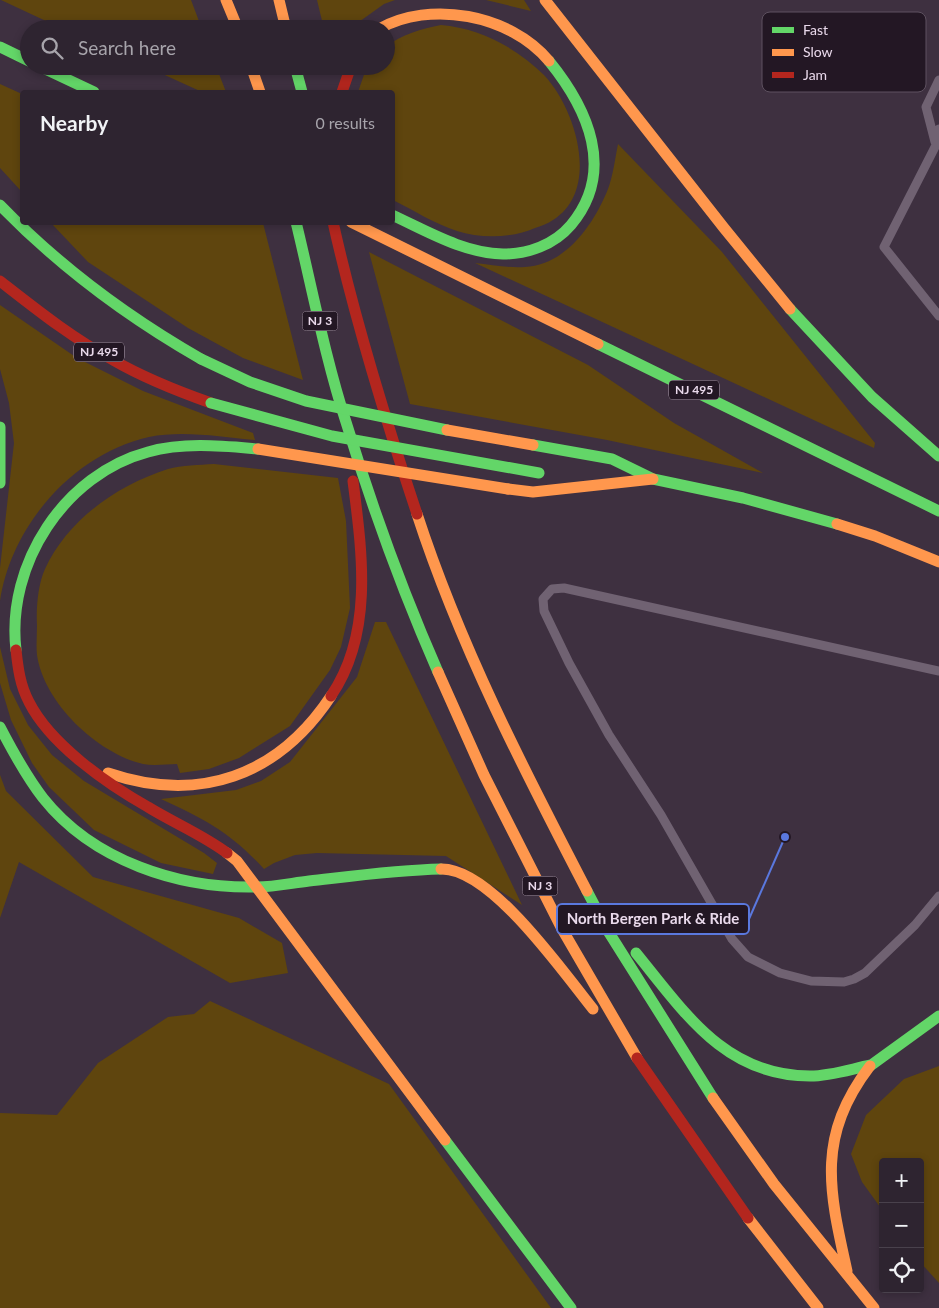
<!DOCTYPE html>
<meta charset="utf-8">
<style>
body{margin:0;font-family:Lato,sans-serif;background:#362c38;color:#f1f3f6}
.controls{position:absolute;right:15px;bottom:15px;display:grid;overflow:hidden;border-radius:5px;box-shadow:0 2px 8px #0003}
.controls button{width:45px;height:45px;display:grid;place-items:center;padding:0;border:0;border-bottom:1px solid #49414c;background:#2e2430;color:#f1f3f6;font:25px sans-serif}
.list{margin:0;padding:0;list-style:none}
h2{display:flex;justify-content:space-between;align-items:center;height:65px;margin:0;padding:0 20px;font-size:21px}
h2 small{font-size:16px;font-weight:400;color:#a7a4ab}
.icon{flex:none;width:28px;height:28px;fill:none;stroke:currentColor;stroke-width:2;stroke-linecap:round;stroke-linejoin:round}
.map{position:relative;flex:none;width:939px;height:1308px;overflow:hidden}
.search{position:absolute;background:#2e2430;box-shadow:0 2px 8px #0003;left:20px;top:20px;width:375px;height:55px;display:flex;align-items:center;gap:12px;box-sizing:border-box;padding:0 18px;border-radius:28px;color:#a7a4ab;font-size:19px}
.panel{position:absolute;background:#2e2430;box-shadow:0 2px 8px #0003;left:20px;top:90px;width:375px;height:135px;border-radius:5px}
.map>svg:first-child{display:block}
.green{fill:#5f450e}
.lines{fill:none;stroke-linecap:round;stroke-linejoin:round}
.lane{stroke:#706272;stroke-width:9}
.fast{stroke:#63d668;stroke-width:11}
.slow{stroke:#ff974d;stroke-width:11}
.jam{stroke:#b3261e;stroke-width:11}
.fast-bridge{stroke:#63d668;stroke-width:11}
.slow-bridge{stroke:#ff974d;stroke-width:11}
.labels{text-anchor:middle;stroke-width:5;stroke-linejoin:round;paint-order:stroke}
.shield{fill:#231724;stroke:#ae9faf;stroke-width:1}
.shield-label{font-size:12px;font-weight:bold;fill:#e9d9eb}
.key{fill:#231724;stroke:#5e5160;stroke-width:1}
.key-label{font-size:14px;fill:#e9d9eb}
.leader{fill:none;stroke:#5a78de;stroke-width:2}
.callout-dot{fill:#5a78de;stroke:#231724;stroke-width:2}
.callout{fill:#231724;stroke:#5a78de;stroke-width:2}
.callout-label{font-size:15px;text-anchor:middle;font-weight:bold;fill:#e9d9eb}
</style>
<div class="map">
<svg width="939" height="1308" viewBox="0 0 939 1308">
<rect width="100%" height="100%" fill="#3e3040"/>
<path class="green" d="M1,0H191L202,29H63Z
M317,0H395L384,4L349,29H324Z
M486,0H524L531,11Z
M441,25C479,28 517,48 544,75C576,109 601,190 553,220C547,224 541,226 535,228C513,238 481,239 457,231C435,224 413,210 393,200L392,92H358L367,66H386V47C401,34 422,29 441,25Z
M145,66H216L226,92H202Z
M0,84L22,94V192L0,168Z
M618,144L722,252L875,443L874,448L475,263C492,265 509,268 525,267C566,265 594,224 608,189C613,176 615,159 618,144Z
M51,223H263L303,380L243,358L188,328L88,262Z
M369,252L588,365L674,423L763,473L607,440L410,404Z
M0,305L77,358L143,391L253,433L255,440C221,437 183,430 149,437C73,454 11,526 0,601V568L14,443L9,403L0,369Z
M214,464L338,478L346,521L350,608L341,647L330,670L290,726L239,758L209,769L180,773L177,764C167,764 154,766 143,764C97,753 44,703 37,655C36,645 37,635 37,625C36,608 38,584 45,569C68,519 118,485 168,469C182,465 199,465 214,464Z
M375,622H386L522,905L446,856L317,853L295,855L274,863L264,869C231,833 205,819 161,799L236,790L261,781L290,762L357,677Z
M0,647L10,689L28,725L52,755L84,781L204,853L217,863L213,874L161,863L94,830L49,787L32,763L11,720L0,683Z
M0,775L6,791L93,877L239,918L282,943L288,973L230,983L19,862L0,918Z
M210,1001L389,1084L551,1308H0V1113L57,1115L98,1063L168,1017L194,1014Z
M939,1066V1283L920,1262V1162H883V1211L862,1182L851,1154L866,1115L904,1079Z"/>
<g class="lines">
<path class="lane" d="M939,129L936,145L884,247L939,316
M935,142L926,107L939,80
M939,671L564,588L552,589L543,599L544,611L569,663L609,735L661,815L732,939L748,957L780,973L811,981L844,982L854,979L865,973L915,925L939,896"/>
<path class="fast" d="M0,47L29,61
M39,66L94,92
M295,66L302,92
M0,205C60,267 126,316 201,359
M392,215C427,231 463,253 503,254C528,254 554,245 571,225C616,171 588,109 549,61
M296,222C312,288 325,357 346,422C372,507 402,590 438,672
M790,309L872,397L939,456
M598,344L939,511
M0,427V483
M533,445L612,459L653,479L743,498L837,524
M16,650C6,564 65,474 148,452C184,442 222,446 258,449
M0,727C13,752 26,776 43,798C93,861 179,889 257,887C274,887 292,883 309,881C353,876 397,870 441,869
M587,891L608,931L713,1098
M636,953C685,1013 725,1076 810,1076C831,1076 851,1069 871,1065
M870,1066L939,1016
M445,1140L571,1308"/>
<path class="slow" d="M226,0L238,29
M279,0L286,29
M545,0L724,228L790,309
M379,29C429,0 510,14 549,61
M251,66L260,92
M351,222L598,344
M508,489L533,492L653,479
M417,514C460,646 523,768 587,891
M837,524L875,536L939,562
M438,672L484,775L562,929L637,1058
M108,773C199,804 278,776 331,696
M227,853L237,861L445,1140
M441,869C491,868 563,972 593,1009
M713,1098L774,1184L874,1308
M748,1218L818,1308
M847,1271C829,1190 816,1137 870,1066"/>
<path class="jam" d="M342,92L351,66
M333,222C355,321 385,418 417,514
M0,281C36,309 72,338 113,360C144,378 177,391 211,403
M16,650C18,668 20,685 29,702C50,744 107,784 148,807C174,823 203,835 227,853
M331,696C374,633 362,552 353,481
M637,1058L748,1218"/>
<path class="fast-bridge" d="M201,359L250,382L306,401L447,430
M211,403L332,436L539,473"/>
<path class="slow-bridge" d="M447,430L533,445
M258,449L508,489"/>
</g>
<g class="labels">
<g class="shield">
<rect x="302.5" y="311.5" width="35" height="19" rx="4"/>
<rect x="74" y="342.5" width="50" height="19" rx="4"/>
<rect x="669" y="380.5" width="50" height="19" rx="4"/>
<rect x="522.5" y="876.5" width="35" height="19" rx="4"/>
</g>
<g class="shield-label">
<text x="320" y="325">NJ 3</text>
<text x="99" y="356">NJ 495</text>
<text x="694" y="394">NJ 495</text>
<text x="540" y="890">NJ 3</text>
</g>
</g>
<rect x="762" y="12" width="164" height="80" rx="8" class="key"/>
<rect x="772" y="27" width="22" height="6" fill="#63d668"/>
<rect x="772" y="49" width="22" height="7" fill="#ff974d"/>
<rect x="772" y="72" width="22" height="6" fill="#b3261e"/>
<g class="key-label">
<text x="803" y="35">Fast</text>
<text x="803" y="57">Slow</text>
<text x="803" y="80">Jam</text>
</g>
<path class="leader" d="M785 837L749 919"/>
<circle class="callout-dot" cx="785" cy="837" r="5"/>
<rect class="callout" x="557" y="904" width="192" height="30" rx="5"/>
<g class="callout-label">
<text x="653" y="924">North Bergen Park &amp; Ride</text>
</g>
</svg>
<div class="controls">
<button>+</button>
<button>−</button>
<button><svg class="icon" aria-label="locate" viewBox="0 0 24 24"><circle cx="12" cy="12" r="6"/><path d="M12 2v4M12 18v4M2 12h4M18 12h4"/></svg></button>
</div>
<div class="search"><svg class="icon" aria-label="search" viewBox="0 0 24 24"><circle cx="10" cy="10" r="6"/><path d="M15 15l6 6"/></svg>Search here</div>
<section class="panel">
<h2>Nearby<small>0 results</small></h2>
<ul class="list">
</ul>
</section>
</div>
